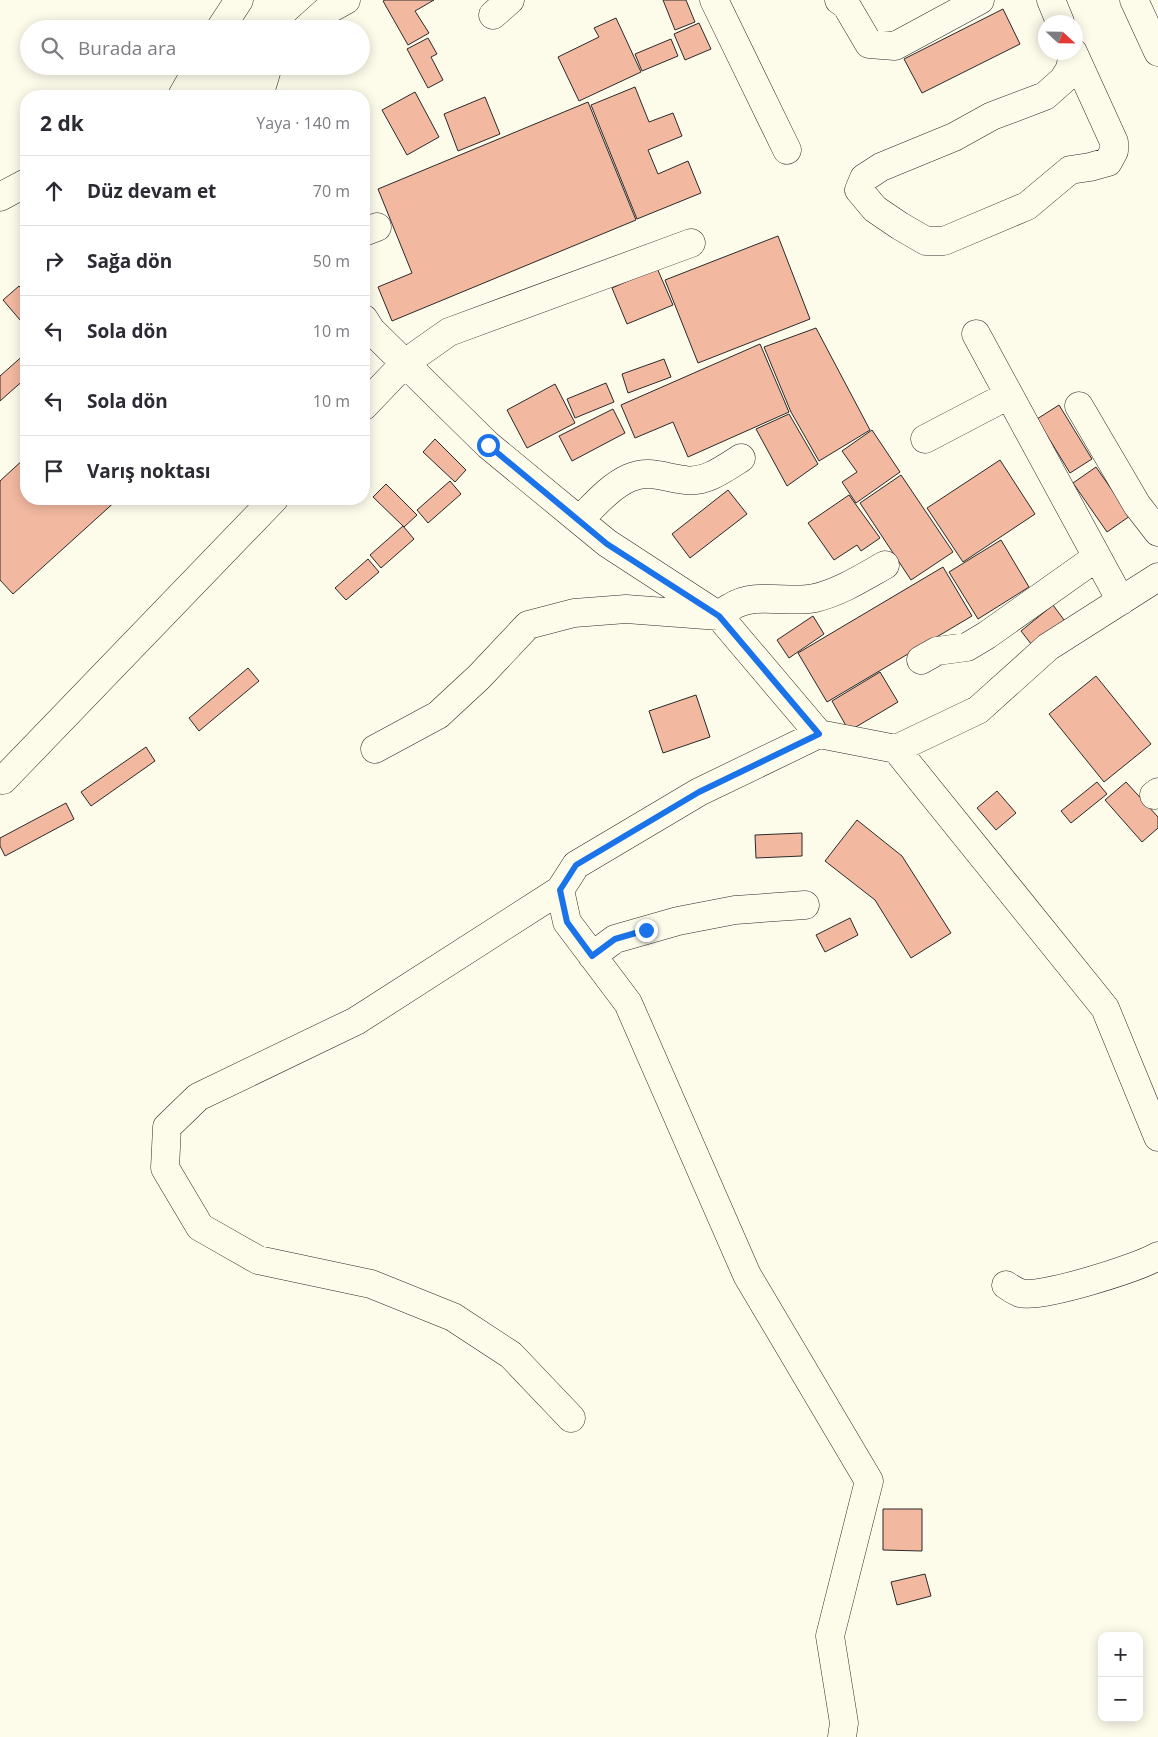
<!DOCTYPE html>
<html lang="tr">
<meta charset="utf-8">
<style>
body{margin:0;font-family:"Open Sans",sans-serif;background:#f7f7f7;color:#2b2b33}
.controls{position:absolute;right:15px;bottom:15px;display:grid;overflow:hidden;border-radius:10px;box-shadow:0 2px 12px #0003}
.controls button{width:45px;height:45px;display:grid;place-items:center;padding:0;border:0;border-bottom:1px solid #e1e1e2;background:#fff;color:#2b2b33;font:25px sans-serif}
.compass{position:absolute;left:1038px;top:15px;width:45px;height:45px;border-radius:50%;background:#fff;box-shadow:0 2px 12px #0003;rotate:112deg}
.stop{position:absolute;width:15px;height:15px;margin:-11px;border:4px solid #1a73e8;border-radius:50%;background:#fff}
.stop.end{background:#1a73e8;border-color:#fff;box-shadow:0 1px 5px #0008}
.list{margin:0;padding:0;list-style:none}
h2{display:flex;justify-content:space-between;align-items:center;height:65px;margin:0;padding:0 20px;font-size:21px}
h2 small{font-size:16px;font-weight:400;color:#7c7c81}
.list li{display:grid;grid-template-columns:32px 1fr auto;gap:15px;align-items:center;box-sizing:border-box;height:70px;padding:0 20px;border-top:1px solid #e1e1e2}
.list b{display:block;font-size:19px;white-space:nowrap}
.list em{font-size:16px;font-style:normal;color:#7c7c81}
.icon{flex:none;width:28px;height:28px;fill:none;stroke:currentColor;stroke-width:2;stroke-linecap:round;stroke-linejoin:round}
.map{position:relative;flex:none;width:1158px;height:1737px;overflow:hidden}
.search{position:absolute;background:#fff;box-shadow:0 2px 12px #0003;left:20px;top:20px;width:350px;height:55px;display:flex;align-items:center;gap:12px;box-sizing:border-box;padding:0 18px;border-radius:28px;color:#7c7c81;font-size:19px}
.panel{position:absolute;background:#fff;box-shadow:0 2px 12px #0003;left:20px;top:90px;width:350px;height:415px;border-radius:20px}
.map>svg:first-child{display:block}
.building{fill:#f2b8a0;stroke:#2b2b2b}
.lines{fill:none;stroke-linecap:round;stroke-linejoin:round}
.minor-casing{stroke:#2b2b2b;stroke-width:29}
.major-casing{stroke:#2b2b2b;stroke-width:29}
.minor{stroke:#fdfbea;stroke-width:28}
.major{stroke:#fdfbea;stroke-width:28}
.route{stroke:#1a73e8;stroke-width:6}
</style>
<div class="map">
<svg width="1158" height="1737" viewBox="0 0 1158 1737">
<rect width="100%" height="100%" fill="#fdfbea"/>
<path class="building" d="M385,0H434L415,11L429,33L408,45L383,1Z
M663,0H686L695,22L675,30Z
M1003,9L1020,44L922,93L904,59Z
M616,18L641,72L579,101L558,57L599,37L594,28Z
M699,23L711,49L685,60L674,34Z
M428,38L437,54L431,57L443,80L428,88L407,49Z
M671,39L678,56L642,71L635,54Z
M635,87L649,122L673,113L682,136L648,150L658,174L688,161L701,193L637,219L591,105Z
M415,92L439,137L407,155L382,110Z
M485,97L500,134L458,151L444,114Z
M588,102L636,220L392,321L378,287L412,273L378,189Z
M778,236L810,319L698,363L665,280Z
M657,268L673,305L627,324L612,288Z
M19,286L26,294V327L3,300Z
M816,328L870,430L819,461L791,412L764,347Z
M760,344L789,412L688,457L673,422L635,438L621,405Z
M26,353V378L0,401V376Z
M664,359L671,377L628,393L622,374Z
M606,383L614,402L575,418L567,399Z
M555,384L575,423L527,448L507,410Z
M1059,405L1092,459L1070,473L1037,419Z
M613,409L625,433L572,461L559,436Z
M789,414L818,464L787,486L756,429Z
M872,430L900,472L856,503L842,482L857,472L842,451Z
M435,439L466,470L455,482L423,452Z
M26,457V499H118L13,594L0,580V481Z
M1000,460L1035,514L963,562L927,508Z
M1096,467L1130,516L1107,532L1073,483Z
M901,475L953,552L911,580L860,503Z
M450,481L461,494L428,523L417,510Z
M386,484L417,515L404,527L373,497Z
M728,490L747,514L690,558L672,534Z
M849,495L880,538L861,551L857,545L834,560L808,523Z
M403,526L414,539L381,568L370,555Z
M1001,540L1029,587L978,619L949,572Z
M368,559L379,572L346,600L335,588Z
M943,567L972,616L827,702L798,653Z
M1053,605L1067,624L1035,649L1021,631Z
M813,616L824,634L789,658L777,640Z
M248,668L259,681L199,731L189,718Z
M880,672L898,702L849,731L832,701Z
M1096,676L1151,744L1104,782L1049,714Z
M696,695L710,737L663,753L649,711Z
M146,747L155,761L91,806L81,792Z
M1097,782L1107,794L1071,823L1061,811Z
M1126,782L1158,817V828L1142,842L1105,800Z
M997,791L1016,813L996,830L977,808Z
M66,803L74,819L5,856L0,846V838Z
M857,820L902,856L951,933L911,958L875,900L825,861Z
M802,833V856L756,858L755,835Z
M850,918L858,935L825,952L816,935Z
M883,1509H922V1551L883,1550Z
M925,1574L931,1596L897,1605L891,1582Z"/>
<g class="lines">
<defs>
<path id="minor" d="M714,0L787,150
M839,0L846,5L869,44L895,46L980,0
M1051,0L1060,22
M493,15L510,0
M220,29L239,0
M306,29L326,11L346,0
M1073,52L1114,142V151L1108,162L1090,167L1070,170L1027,206L944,241H926L900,226L875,209L859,190L864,178L881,167L954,137L992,116L1045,96L1063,80L1070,69L1073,53
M182,96L199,66
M186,96L268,67
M259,96L268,66
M0,197L26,183
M364,232L377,227
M364,319L371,330L488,445L579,520L607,543L719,616L819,734L896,749L978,710L1048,647L1158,577
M976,334L1121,601
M364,406L405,363L449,332L691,243
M1079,406L1137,505L1158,532
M925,439L1009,395
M579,520C594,506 609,487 629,478C650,469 664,478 685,480C705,483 724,469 741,458
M921,660L937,651L967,647L987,635L1097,557
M819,734L699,792L576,865L560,890L567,922L628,1003L747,1275L869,1481L830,1636L844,1723L842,1737
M375,749L438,715L479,677L528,625L574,613L626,609L719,616C723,613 726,609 731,607C755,591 788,604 815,598C840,592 862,578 885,565
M896,749L1105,1008L1158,1137
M3,780L274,499
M1154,795L1158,792
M560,890L356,1021L198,1097L167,1127L165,1168L200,1227L258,1260L371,1284L453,1317L511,1355L571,1418
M592,956L615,939L678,921L735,910L805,905
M1006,1285C1010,1288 1015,1291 1020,1293C1040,1299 1138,1268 1158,1256"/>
<path id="major" d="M1134,0L1158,52"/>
</defs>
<use href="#minor" class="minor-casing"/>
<use href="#major" class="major-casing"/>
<use href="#minor" class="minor"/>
<use href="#major" class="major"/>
</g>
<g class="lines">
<path class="route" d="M488,445L607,544L719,616L819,734L699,792L576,865L560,890L567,922L592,956L615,939L646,930"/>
</g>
</svg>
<div class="controls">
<button>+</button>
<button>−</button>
</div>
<svg class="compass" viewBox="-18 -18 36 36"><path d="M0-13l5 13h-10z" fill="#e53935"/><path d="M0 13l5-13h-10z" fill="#7c7c81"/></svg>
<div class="stop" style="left:488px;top:445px"></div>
<div class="stop end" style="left:646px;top:930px"></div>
<div class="search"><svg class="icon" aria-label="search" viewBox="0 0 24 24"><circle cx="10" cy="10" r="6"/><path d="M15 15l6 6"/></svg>Burada ara</div>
<section class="panel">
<h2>2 dk<small>Yaya · 140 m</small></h2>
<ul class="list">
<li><svg class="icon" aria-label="ahead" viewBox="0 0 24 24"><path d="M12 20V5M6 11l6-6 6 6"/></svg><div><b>Düz devam et</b></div><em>70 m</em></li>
<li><svg class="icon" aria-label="right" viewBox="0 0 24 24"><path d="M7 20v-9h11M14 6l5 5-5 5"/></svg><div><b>Sağa dön</b></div><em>50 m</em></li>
<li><svg class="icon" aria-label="left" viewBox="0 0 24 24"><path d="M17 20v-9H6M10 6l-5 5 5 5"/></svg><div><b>Sola dön</b></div><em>10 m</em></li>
<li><svg class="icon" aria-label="left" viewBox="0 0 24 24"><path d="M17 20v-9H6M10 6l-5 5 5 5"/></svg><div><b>Sola dön</b></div><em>10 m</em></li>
<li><svg class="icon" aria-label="arrive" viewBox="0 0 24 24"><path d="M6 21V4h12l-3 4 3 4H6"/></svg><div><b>Varış noktası</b></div></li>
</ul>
</section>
</div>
